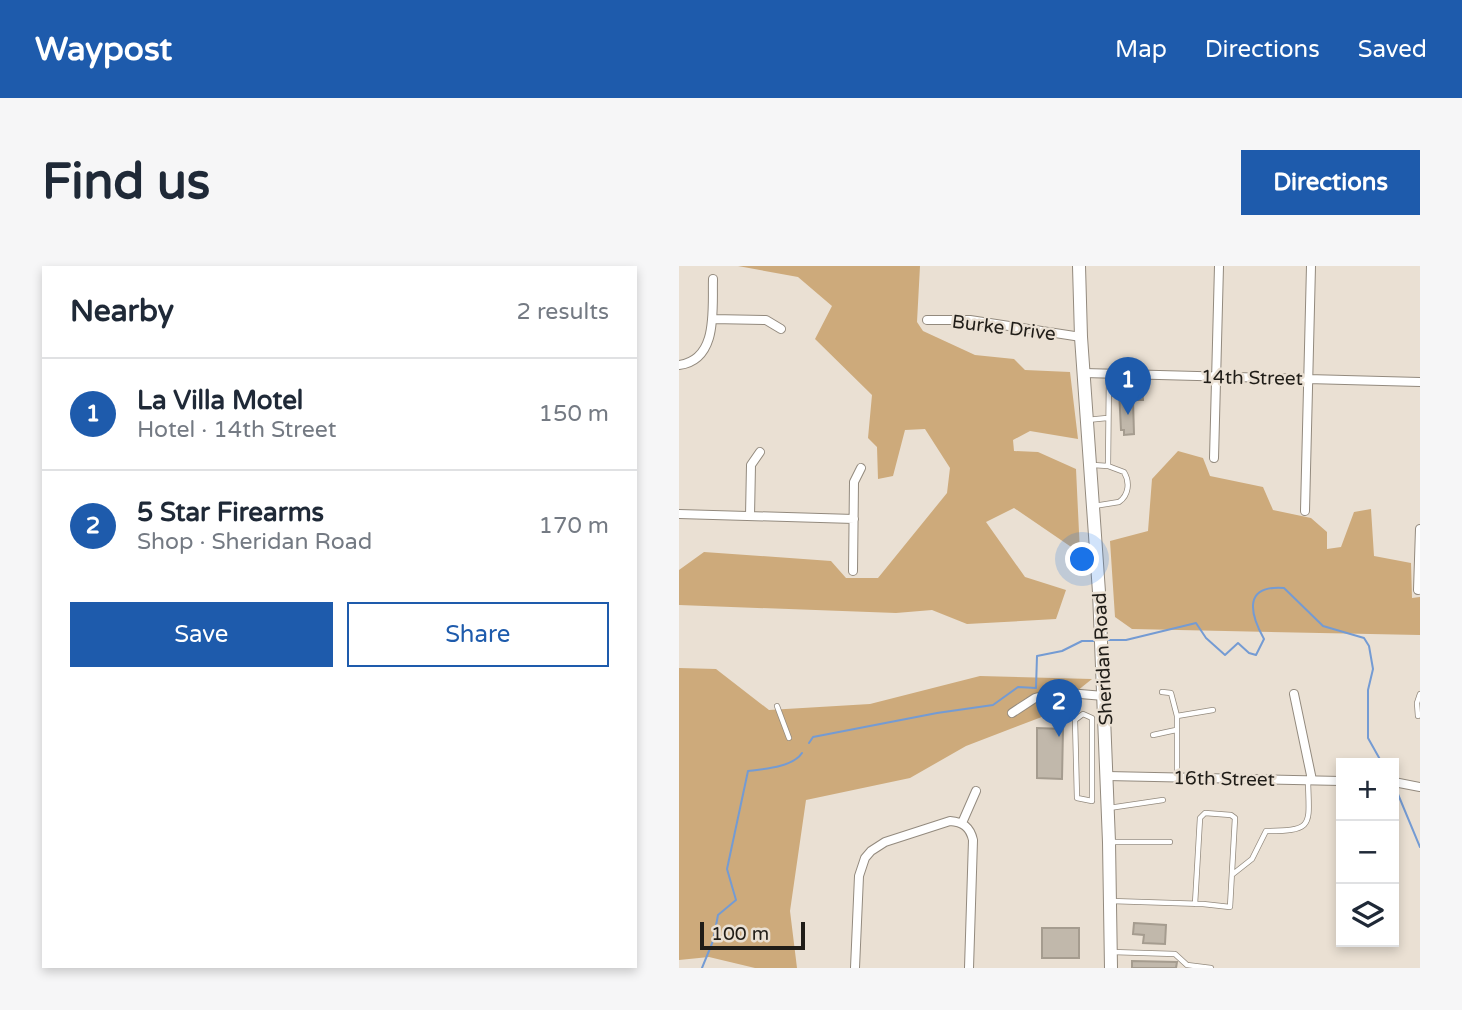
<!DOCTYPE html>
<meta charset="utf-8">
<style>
body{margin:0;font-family:"Varela Round",sans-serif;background:#f6f6f7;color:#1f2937}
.controls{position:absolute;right:21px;bottom:21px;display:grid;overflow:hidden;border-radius:0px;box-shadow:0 4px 10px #0003}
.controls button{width:63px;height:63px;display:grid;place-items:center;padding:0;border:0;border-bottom:2px solid #e0e1e3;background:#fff;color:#1f2937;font:35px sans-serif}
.scale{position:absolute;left:21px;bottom:18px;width:105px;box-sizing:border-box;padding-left:7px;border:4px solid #201d18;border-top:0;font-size:19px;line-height:24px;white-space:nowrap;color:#201d18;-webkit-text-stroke:5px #eae0d3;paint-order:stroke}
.you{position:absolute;left:404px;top:294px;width:24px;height:24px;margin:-18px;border:5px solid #fff;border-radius:50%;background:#1a73e8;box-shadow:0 0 0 10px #1a73e833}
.badge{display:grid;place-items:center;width:46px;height:46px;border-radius:50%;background:#1e5bac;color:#fff;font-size:23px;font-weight:700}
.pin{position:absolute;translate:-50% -58px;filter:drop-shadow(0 2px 4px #0008)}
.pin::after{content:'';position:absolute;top:37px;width:24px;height:21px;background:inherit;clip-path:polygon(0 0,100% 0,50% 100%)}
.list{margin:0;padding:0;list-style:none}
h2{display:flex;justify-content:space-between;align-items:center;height:91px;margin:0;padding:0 28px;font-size:30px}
h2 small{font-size:23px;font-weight:400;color:#747a83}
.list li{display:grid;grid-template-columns:46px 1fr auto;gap:21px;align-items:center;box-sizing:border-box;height:112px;padding:0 28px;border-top:2px solid #e0e1e3}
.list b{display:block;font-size:26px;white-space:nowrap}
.list p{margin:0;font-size:23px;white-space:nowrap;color:#747a83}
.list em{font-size:23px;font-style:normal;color:#747a83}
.actions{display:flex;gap:14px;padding:21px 28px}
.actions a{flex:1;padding:16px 0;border:2px solid #1e5bac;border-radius:0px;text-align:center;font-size:24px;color:#1e5bac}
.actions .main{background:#1e5bac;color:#fff}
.icon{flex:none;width:38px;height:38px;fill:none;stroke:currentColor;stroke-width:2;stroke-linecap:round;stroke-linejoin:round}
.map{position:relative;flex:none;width:741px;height:702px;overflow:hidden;border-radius:0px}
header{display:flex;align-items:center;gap:42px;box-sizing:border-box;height:98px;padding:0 35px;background:#1e5bac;color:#fff}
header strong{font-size:33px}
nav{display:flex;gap:38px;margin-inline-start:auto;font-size:24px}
.intro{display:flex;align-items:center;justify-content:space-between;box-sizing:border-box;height:168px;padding:0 42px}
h1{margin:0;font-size:49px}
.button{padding:18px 32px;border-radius:0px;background:#1e5bac;color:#fff;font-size:24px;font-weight:700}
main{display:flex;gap:42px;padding:0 42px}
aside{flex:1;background:#fff;border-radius:0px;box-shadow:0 4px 10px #0003}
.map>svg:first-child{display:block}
.green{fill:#cdaa7b}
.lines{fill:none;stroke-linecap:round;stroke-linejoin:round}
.stream{stroke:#749bd3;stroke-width:2}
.building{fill:#c1b8ab;stroke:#a59c8f;stroke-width:2}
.lane-casing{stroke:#938a7e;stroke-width:6}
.street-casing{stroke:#938a7e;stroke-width:10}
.primary-casing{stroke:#938a7e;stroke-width:14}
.lane{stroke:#fff;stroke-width:4.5}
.street{stroke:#fff;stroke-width:8}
.primary{stroke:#fff;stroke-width:12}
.labels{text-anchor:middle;stroke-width:5;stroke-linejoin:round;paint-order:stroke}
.street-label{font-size:19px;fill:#201d18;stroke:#eae0d3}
</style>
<header>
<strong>Waypost</strong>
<nav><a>Map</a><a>Directions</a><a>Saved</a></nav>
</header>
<div class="intro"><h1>Find us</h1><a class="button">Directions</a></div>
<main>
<aside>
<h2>Nearby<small>2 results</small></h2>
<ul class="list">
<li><span class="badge">1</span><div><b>La Villa Motel</b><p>Hotel · 14th Street</p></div><em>150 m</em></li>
<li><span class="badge">2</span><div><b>5 Star Firearms</b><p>Shop · Sheridan Road</p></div><em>170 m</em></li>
</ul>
<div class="actions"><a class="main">Save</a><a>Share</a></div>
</aside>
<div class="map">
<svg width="741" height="702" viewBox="0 0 741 702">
<rect width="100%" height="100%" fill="#eae0d3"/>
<path class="green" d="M59,0H241L238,56L244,65L296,89L335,93L346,104L391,106L399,173L351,165L334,174L335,185L359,186L397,203L401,287L335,242L307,256L346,311L387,324L377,353L288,358L253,344L217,347L0,339V304L25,286L152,295L167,312H199L268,227L271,202L246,163L226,164L214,210L199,213L198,181L189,172L193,129L136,73L153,40L119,11Z
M499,185L524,192L531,210L584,221L594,244L632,252L648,266V283L662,281L675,246L692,243L695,290L732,297L733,332L741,331V369L453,363L436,351L431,275L469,265L473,213Z
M0,402L37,403L90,444L191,438L301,410L413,413L368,449L287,480L231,512L127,534L111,645L118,702H76L30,691L0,694Z"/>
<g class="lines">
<path class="stream" d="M429,374H447L517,357L527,372L546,389L559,377L570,387L577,389L585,373C570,346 565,319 605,322L644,360L685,372L690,380L694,403L689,424V472L703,497
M130,477L134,471L258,447L314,439L339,421L357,422L358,390L383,385L403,375H416
M716,521L741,581
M23,702L34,675L39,649L57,634L48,603L69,505C85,503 114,501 123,487"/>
</g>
<path class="building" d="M463,123L464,134H454L455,168L445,169V164H442L440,124Z
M358,462L384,463L383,513L358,512Z
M455,657L487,659L486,678L464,677L465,669L454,668Z
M363,662H400V692H363Z
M453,695L498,696L497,702H453Z"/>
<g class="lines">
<defs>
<path id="lane" d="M408,154L428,152
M414,199L429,200L430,109
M415,240L440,236C450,229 451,216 445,206L429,200
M483,426L492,427L498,450
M98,440L110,472
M404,448L413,452V535L398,532L396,454Z
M739,450L738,437L741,428
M474,469L497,464
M498,510V450L534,444
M430,542L484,534
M431,576H491
M554,608L573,593L587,565C636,565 630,559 629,515
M432,635L524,638L551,641L556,552L552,549L526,547L521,552L516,638
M433,686L496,688L508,699L532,702"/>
<path id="street" d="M33,53L87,54L102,63
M248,54H291L402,71
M0,99C40,94 33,42 34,13
M405,107L741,116
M535,192L540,0
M626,245L632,0
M0,248L175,253
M71,250L72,199L81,186
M174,305L175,216L182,202
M739,324L741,263
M615,428L633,514
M333,447L356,432L377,426L425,430
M428,510L662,515
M715,516L741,521
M283,557L297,525
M176,702L180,610L186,592L192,585L206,576L271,555C284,556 291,561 294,574L290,702"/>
<path id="primary" d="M400,0L402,71L420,326L430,576L432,702"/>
</defs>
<use href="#lane" class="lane-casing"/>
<use href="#street" class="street-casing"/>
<use href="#primary" class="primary-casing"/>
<use href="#lane" class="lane"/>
<use href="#street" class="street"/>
<use href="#primary" class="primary"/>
</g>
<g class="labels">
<g class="street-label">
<text transform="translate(325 61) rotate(7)" y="7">Burke Drive</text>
<text transform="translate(573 111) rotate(1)" y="7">14th Street</text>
<text transform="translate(423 393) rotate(-93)" y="7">Sheridan Road</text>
<text transform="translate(545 512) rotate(1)" y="7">16th Street</text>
</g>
</g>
</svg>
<div class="controls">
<button>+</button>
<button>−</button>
<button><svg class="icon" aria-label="layers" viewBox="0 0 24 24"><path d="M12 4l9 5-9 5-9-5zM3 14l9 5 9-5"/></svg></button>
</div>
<div class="scale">100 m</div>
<div class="you"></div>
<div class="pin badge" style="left:449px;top:149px">1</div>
<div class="pin badge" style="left:380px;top:471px">2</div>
</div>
</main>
